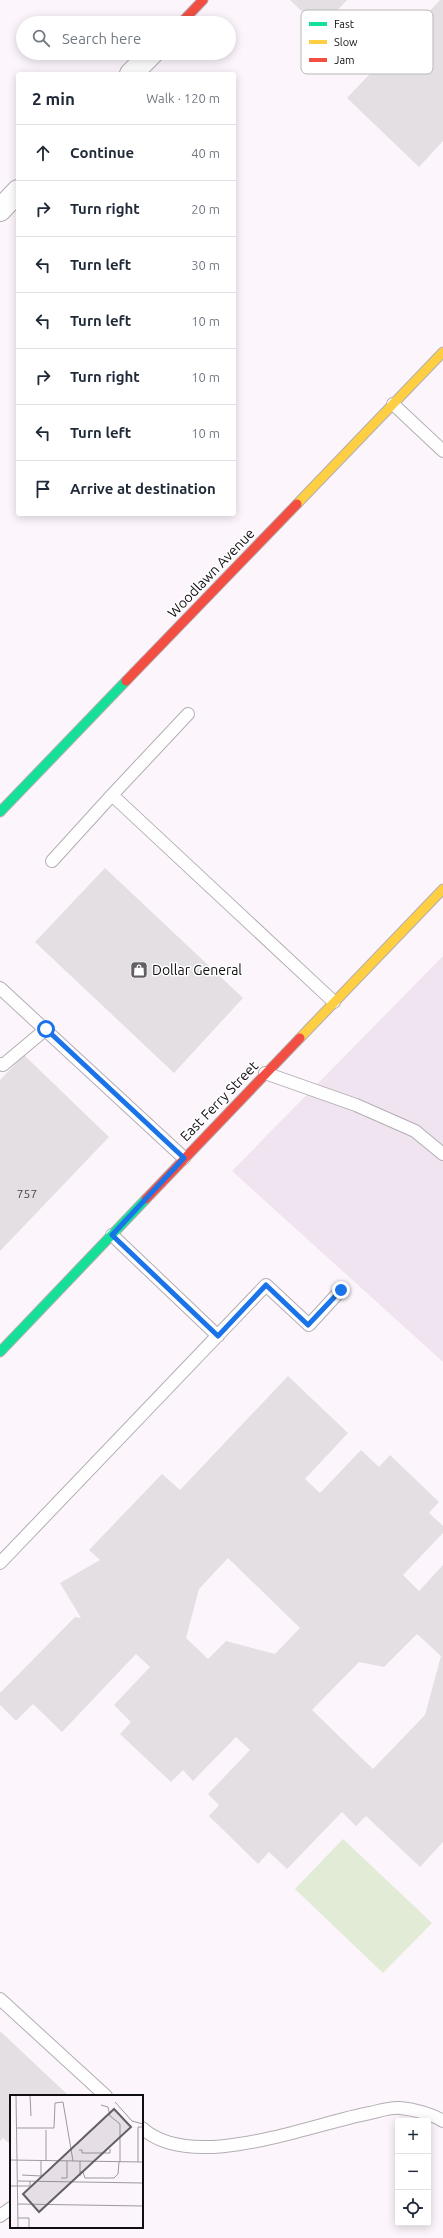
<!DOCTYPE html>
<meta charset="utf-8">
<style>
body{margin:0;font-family:Ubuntu,sans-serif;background:#f2f2f3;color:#1f2937}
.controls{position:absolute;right:12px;bottom:12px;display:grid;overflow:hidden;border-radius:4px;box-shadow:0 2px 10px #0003}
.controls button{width:36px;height:36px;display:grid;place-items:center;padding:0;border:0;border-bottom:1px solid #e0e1e3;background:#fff;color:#1f2937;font:20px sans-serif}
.stop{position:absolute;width:12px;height:12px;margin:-9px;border:3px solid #1a73e8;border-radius:50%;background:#fff}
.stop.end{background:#1a73e8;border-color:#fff;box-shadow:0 1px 4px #0008}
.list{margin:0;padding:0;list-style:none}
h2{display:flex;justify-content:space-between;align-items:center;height:52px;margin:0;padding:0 16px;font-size:17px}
h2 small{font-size:13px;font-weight:400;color:#747a83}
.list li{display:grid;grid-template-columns:26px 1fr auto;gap:12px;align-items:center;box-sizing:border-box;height:56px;padding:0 16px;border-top:1px solid #e0e1e3}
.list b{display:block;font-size:15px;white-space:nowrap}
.list em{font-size:13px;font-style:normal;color:#747a83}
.icon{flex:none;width:22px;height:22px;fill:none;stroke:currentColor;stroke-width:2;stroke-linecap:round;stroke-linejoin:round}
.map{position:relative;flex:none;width:443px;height:2238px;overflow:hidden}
.search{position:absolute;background:#fff;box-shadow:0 2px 10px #0003;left:16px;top:16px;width:220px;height:44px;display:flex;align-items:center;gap:10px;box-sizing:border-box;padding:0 14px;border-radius:22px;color:#747a83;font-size:15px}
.panel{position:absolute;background:#fff;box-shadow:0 2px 10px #0003;left:16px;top:72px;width:220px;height:444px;border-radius:4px}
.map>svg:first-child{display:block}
.built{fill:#efe4ef}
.green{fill:#e1ebd6}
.building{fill:#e4dfe3;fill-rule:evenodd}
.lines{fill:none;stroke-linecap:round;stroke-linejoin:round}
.lane-casing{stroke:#b2aeb2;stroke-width:14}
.street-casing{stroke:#b2aeb2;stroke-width:24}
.fast-casing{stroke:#b2aeb2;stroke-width:11}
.slow-casing{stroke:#b2aeb2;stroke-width:11}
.jam-casing{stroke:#b2aeb2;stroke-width:11}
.lane{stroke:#fffeff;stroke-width:12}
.street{stroke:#fffeff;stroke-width:22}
.fast{stroke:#16e098;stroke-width:9}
.slow{stroke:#ffcf43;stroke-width:9}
.jam{stroke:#f24e42;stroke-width:9}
.route{stroke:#1a73e8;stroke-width:5}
.labels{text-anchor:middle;stroke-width:3;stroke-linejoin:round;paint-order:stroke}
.number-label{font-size:12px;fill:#464246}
.street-label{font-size:14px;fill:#110e12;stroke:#fff}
.poi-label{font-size:14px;fill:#110e12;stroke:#fff;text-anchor:start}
.inset-road{fill:none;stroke:#9e999e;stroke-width:1}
.view{fill:#635f64;fill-opacity:0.15;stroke:#635f64;stroke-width:2}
.inset-edge{fill:none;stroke:#110e12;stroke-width:2}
.key{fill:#fff;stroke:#b8b7b8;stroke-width:1}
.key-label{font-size:11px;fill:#110e12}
</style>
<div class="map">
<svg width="443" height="2238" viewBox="0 0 443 2238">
<rect width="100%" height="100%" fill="#fcf6fc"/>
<path class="built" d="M443,956V1362L232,1171Z"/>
<path class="green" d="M343,1839L432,1923L383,1973L295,1889Z"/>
<path class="building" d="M290,0H347L320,29Z
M440,0H443V141L419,167L347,98Z
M105,868L243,998L174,1073L35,942Z
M24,1055L109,1137L0,1251V1080Z
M288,1376L348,1433L305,1479L320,1493L361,1450L379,1467L390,1455L439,1502L429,1513L443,1526V1533L403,1575L419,1591L443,1565V1842L420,1867L366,1816L356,1826L342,1812L287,1869L269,1852L258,1864L209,1816L219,1805L208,1794L250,1750L236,1737L193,1781L183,1770L171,1782L120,1734L131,1722L114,1705L150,1667L136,1654L62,1732L33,1704L16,1721L0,1705V1693L75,1617L81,1618L60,1583L100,1560L89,1550L162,1474L180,1490ZM228,1558L300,1628L275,1654L226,1641L208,1659L186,1638L199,1589ZM417,1634L441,1656L425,1715L373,1769L312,1710L359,1662L384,1667Z
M0,2031L69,2096H11V2145L3,2138L0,2141Z"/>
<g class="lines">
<defs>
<path id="lane" d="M393,404L443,451
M188,714L112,795L334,1002
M52,861L112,795
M0,988L184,1158
M0,1064L3,1065L46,1029
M265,1073L356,1105L415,1131L443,1154
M112,1235L218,1336
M0,1563L266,1285L309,1325L341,1290
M0,1999L106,2096
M142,2128C193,2174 310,2124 370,2113C379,2111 391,2107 400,2108C413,2109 432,2114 443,2121
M0,2216L11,2208"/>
<path id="street" d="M131,74L152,53
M0,210L18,191"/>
<path id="fast" d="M0,812L126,681
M0,1352L146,1199"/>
<path id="slow" d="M297,504L443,352
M300,1038L443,889"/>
<path id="jam" d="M181,23L203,0
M126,681L297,504
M146,1199L300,1038"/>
</defs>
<use href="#lane" class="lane-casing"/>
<use href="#street" class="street-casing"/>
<use href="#fast" class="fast-casing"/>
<use href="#slow" class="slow-casing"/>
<use href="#jam" class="jam-casing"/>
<use href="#lane" class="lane"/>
<use href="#street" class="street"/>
<use href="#fast" class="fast"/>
<use href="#slow" class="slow"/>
<use href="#jam" class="jam"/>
</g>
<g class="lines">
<path class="route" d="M46,1029L184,1158L112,1235L218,1336L266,1285L308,1325L341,1290"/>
</g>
<defs>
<symbol id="shop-square" viewBox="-11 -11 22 22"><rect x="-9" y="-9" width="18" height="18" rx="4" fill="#635f64" stroke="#fff"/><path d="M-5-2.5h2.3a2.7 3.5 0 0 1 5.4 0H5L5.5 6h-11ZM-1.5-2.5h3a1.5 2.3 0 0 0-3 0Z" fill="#fff"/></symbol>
</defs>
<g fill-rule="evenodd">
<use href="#shop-square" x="129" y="960" width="20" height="20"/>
</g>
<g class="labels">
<g class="number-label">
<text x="27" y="1198">757</text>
</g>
<g class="street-label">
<text transform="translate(211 573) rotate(-46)" y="5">Woodlawn Avenue</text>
<text transform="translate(219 1101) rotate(-46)" y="5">East Ferry Street</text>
</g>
<g class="poi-label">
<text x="152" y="975">Dollar General</text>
</g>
</g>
<g transform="translate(10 2095)">
<rect width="133" height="133" fill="#fcf6fc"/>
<path class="inset-road" d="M6,0L8,133M20,0L21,21M105,7L122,26L133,29M91,10L98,12L100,21L110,29V67M7,33H44L45,8L53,7L63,66M36,35V65M69,55H72V58H100V54M0,65L133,67M70,66V81M128,67V32H133M70,77H73L75,83H104L108,79L109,67M12,80L31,81V65M51,83H57V66M8,86L133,88M0,91H20V86M8,109L133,111M8,123H19V133M8,133H33"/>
<path class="view" d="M104,14L121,32L29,117L13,99Z"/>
<rect width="133" height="133" class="inset-edge"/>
</g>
<rect x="301" y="10" width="132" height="64" rx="6" class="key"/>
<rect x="309" y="22" width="18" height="4" fill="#16e098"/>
<rect x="309" y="40" width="18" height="4" fill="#ffcf43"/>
<rect x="309" y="58" width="18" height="4" fill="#f24e42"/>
<g class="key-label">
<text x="334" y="28">Fast</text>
<text x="334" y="46">Slow</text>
<text x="334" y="64">Jam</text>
</g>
</svg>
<div class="controls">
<button>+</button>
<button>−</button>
<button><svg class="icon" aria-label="locate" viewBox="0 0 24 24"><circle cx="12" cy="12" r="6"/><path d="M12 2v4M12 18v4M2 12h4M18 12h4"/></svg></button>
</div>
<div class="stop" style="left:46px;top:1029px"></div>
<div class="stop end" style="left:341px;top:1290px"></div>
<div class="search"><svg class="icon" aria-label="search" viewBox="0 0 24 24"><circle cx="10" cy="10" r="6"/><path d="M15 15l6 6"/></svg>Search here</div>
<section class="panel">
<h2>2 min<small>Walk · 120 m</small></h2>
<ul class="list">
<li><svg class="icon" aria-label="ahead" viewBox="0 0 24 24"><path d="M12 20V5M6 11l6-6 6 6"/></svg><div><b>Continue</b></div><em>40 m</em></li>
<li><svg class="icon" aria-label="right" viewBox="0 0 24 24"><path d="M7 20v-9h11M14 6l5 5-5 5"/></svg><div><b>Turn right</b></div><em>20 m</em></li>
<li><svg class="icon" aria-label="left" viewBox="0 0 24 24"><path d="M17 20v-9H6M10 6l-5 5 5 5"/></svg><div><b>Turn left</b></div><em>30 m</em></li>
<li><svg class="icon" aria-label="left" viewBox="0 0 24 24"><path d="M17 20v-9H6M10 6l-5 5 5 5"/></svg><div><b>Turn left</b></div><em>10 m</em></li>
<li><svg class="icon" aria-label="right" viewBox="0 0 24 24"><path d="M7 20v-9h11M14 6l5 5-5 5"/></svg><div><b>Turn right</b></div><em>10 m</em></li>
<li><svg class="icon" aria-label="left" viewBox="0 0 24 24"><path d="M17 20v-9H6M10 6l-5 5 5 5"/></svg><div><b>Turn left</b></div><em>10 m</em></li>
<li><svg class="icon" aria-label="arrive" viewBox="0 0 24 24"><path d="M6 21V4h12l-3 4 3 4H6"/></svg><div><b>Arrive at destination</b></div></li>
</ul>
</section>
</div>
